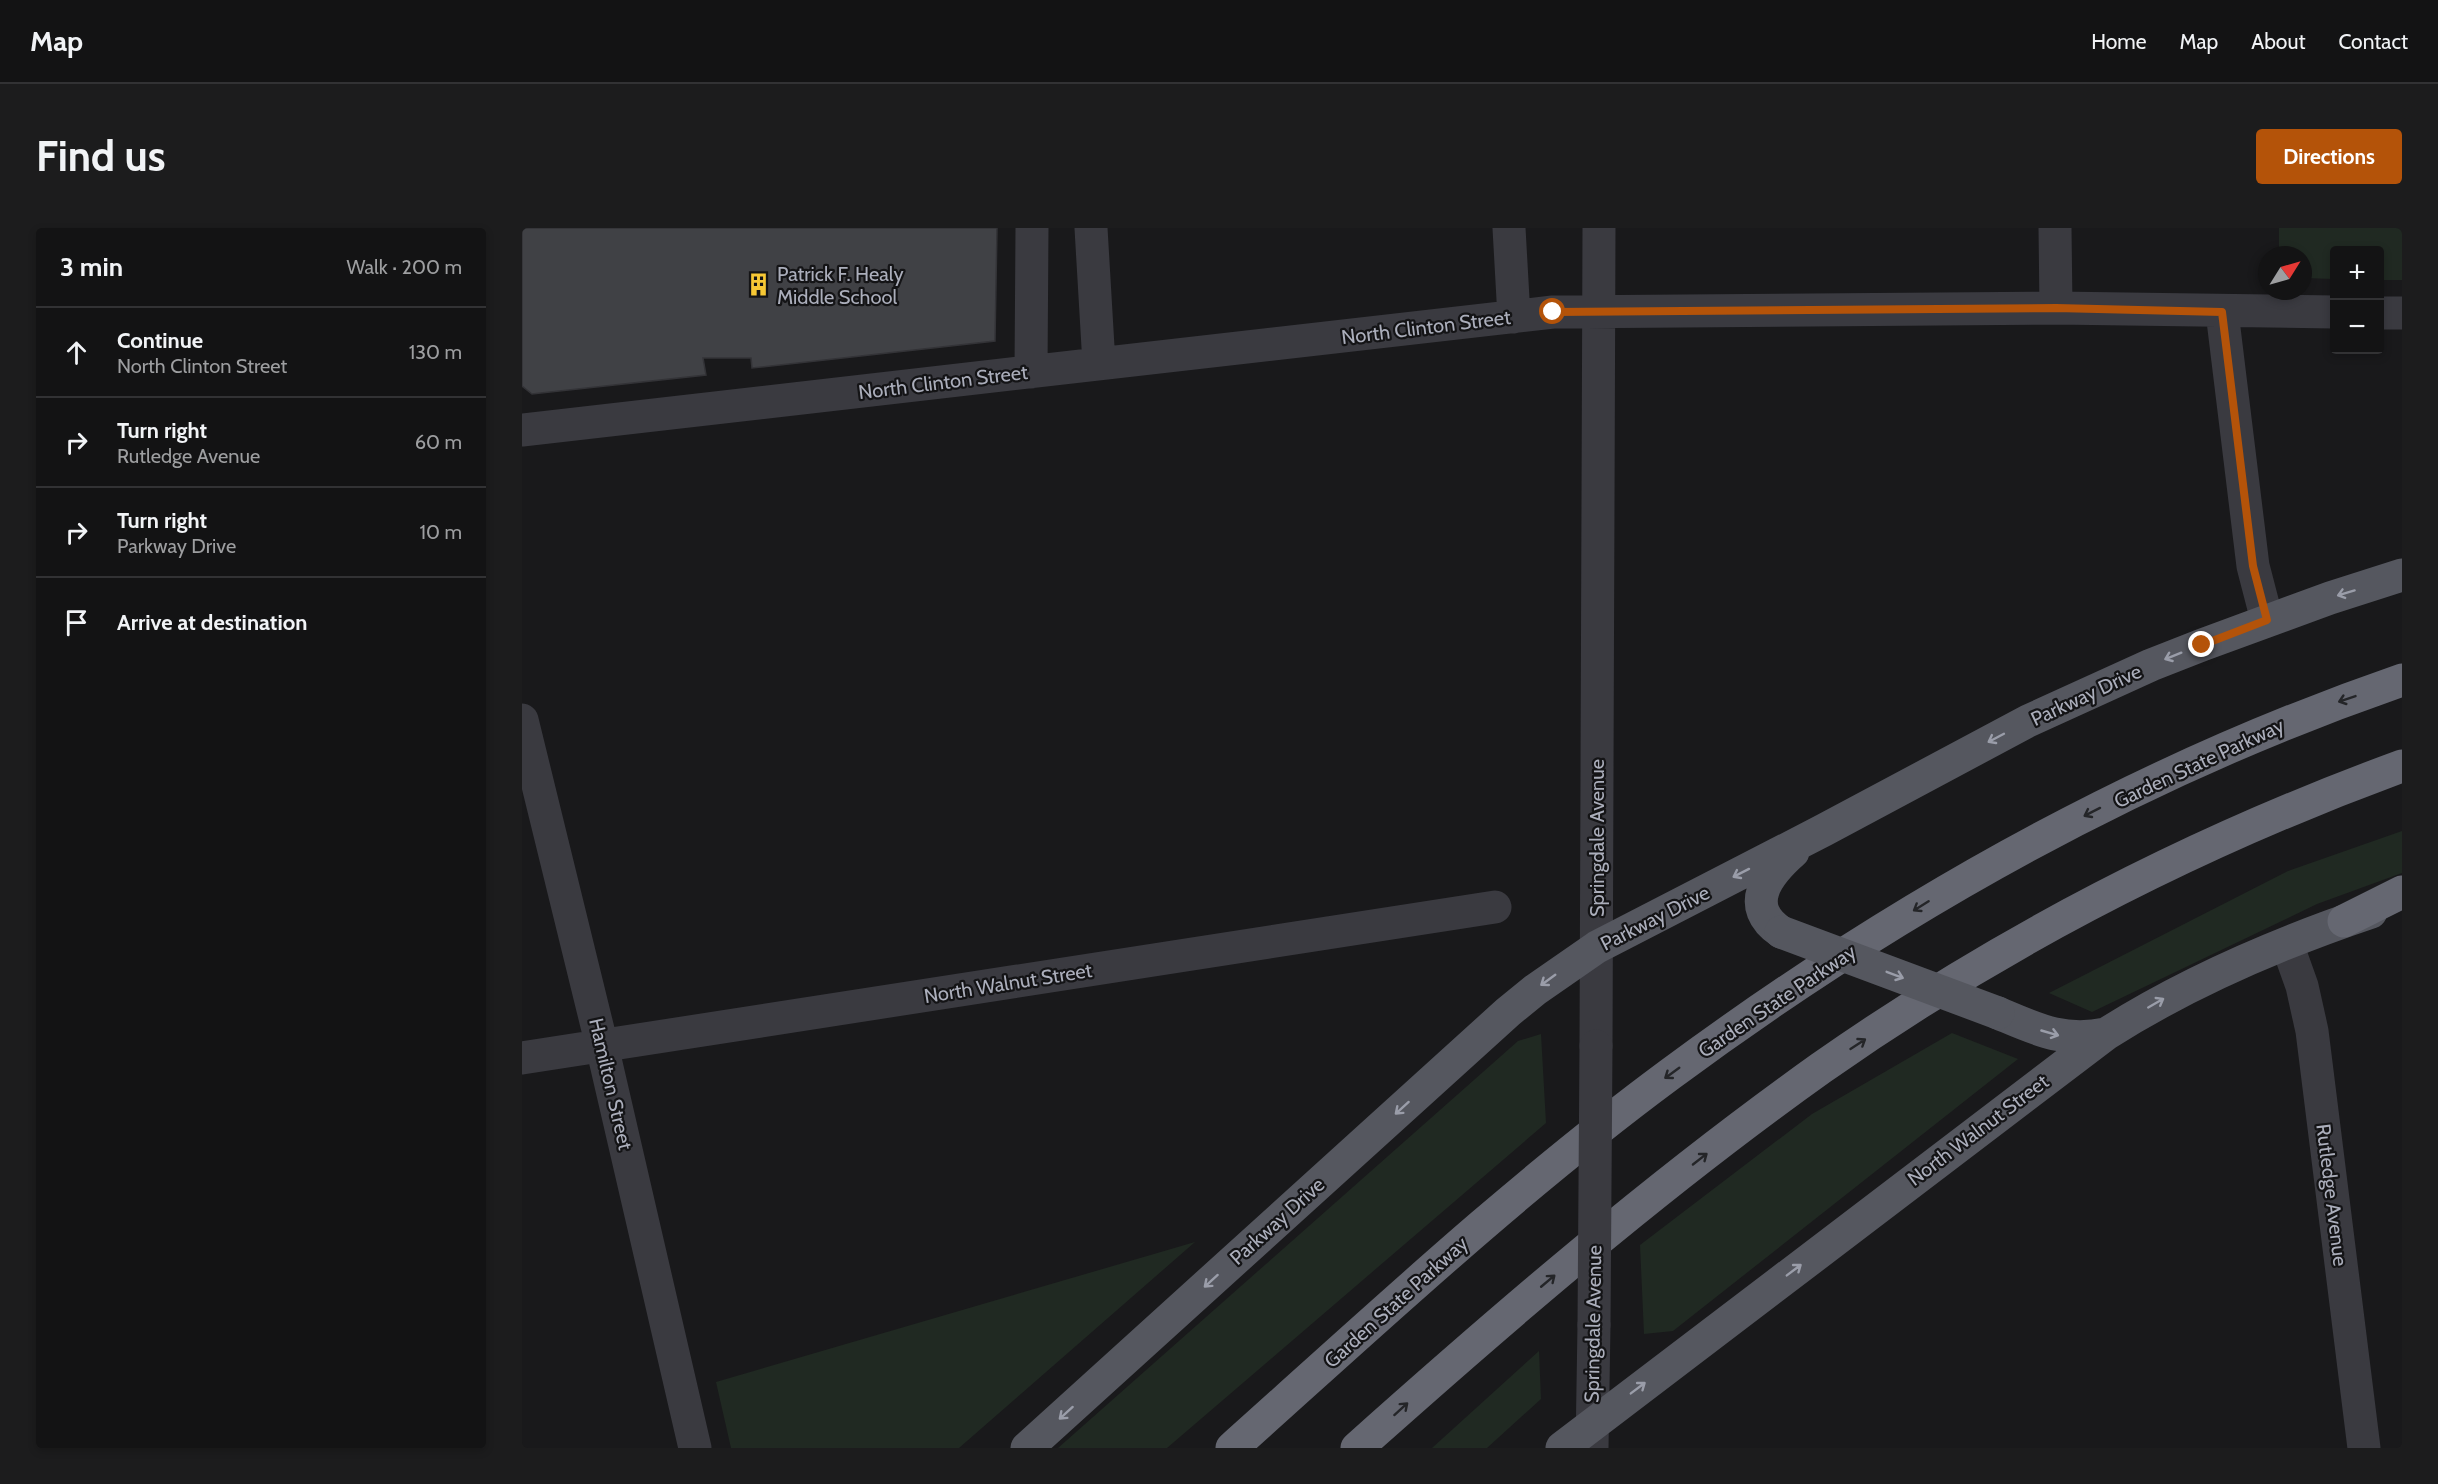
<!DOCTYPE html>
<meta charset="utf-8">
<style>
body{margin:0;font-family:Cabin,sans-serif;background:#1c1c1d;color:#f1f3f6}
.controls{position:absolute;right:18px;top:18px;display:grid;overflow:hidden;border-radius:6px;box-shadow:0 3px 9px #0003}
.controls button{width:54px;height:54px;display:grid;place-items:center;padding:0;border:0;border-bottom:2px solid #323234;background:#131314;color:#f1f3f6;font:30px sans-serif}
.compass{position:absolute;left:1736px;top:18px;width:54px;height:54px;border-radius:50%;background:#131314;box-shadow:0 3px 9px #0003;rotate:53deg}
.stop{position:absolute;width:18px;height:18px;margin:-14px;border:4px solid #b45309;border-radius:50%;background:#fff}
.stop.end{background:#b45309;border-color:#fff;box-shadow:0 2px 6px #0008}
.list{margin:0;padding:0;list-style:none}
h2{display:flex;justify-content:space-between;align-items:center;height:78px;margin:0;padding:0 24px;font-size:26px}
h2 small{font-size:20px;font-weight:400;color:#9d9ea0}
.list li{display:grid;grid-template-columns:39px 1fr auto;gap:18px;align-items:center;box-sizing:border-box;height:90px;padding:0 24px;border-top:2px solid #323234}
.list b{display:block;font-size:22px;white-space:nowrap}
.list p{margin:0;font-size:20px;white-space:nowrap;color:#9d9ea0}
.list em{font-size:20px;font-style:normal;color:#9d9ea0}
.icon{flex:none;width:33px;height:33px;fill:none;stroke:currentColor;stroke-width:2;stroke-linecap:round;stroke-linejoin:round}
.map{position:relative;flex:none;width:1880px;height:1220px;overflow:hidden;border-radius:6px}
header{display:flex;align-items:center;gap:36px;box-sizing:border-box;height:84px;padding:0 30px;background:#131314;border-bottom:2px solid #323234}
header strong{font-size:28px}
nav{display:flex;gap:33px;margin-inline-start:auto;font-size:21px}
.intro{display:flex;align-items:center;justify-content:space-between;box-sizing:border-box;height:144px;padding:0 36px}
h1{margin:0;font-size:42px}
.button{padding:15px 27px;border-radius:6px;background:#b45309;color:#fff;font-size:21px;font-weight:700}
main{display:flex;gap:36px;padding:0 36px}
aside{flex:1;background:#131314;border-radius:6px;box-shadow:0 3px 9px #0003}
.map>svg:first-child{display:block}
.green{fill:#202922}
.building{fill:#404145;stroke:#333337;stroke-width:1.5}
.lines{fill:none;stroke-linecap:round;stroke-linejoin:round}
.minor{stroke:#3a3a40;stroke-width:33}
.major{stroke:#55575f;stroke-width:33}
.highway{stroke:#656771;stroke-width:33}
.minor-bridge{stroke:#3a3a40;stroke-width:33}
.major-bridge{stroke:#55575f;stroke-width:33}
.oneway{stroke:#9a9da9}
.oneway2{stroke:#242528}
.route{stroke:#b45309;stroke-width:8}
.labels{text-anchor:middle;stroke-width:4.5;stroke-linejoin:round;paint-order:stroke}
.poi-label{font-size:20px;fill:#abaebb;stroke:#141416;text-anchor:start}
.street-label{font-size:20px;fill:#abaebb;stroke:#141416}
</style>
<header>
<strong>Map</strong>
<nav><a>Home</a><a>Map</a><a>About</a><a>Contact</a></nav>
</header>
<div class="intro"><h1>Find us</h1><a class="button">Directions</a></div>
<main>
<aside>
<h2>3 min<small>Walk · 200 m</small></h2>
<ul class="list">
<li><svg class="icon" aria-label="ahead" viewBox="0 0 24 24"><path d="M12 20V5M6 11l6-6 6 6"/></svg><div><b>Continue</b><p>North Clinton Street</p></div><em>130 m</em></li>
<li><svg class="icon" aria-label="right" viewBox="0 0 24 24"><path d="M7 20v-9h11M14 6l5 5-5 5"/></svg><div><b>Turn right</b><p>Rutledge Avenue</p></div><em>60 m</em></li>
<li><svg class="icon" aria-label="right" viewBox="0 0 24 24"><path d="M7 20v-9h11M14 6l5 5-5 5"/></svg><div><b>Turn right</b><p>Parkway Drive</p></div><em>10 m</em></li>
<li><svg class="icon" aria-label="arrive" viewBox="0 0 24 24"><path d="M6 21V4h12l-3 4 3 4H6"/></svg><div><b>Arrive at destination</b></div></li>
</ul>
</aside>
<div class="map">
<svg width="1880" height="1220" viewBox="0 0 1880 1220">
<rect width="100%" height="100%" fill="#19191b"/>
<path class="green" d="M1757,0H1880V52H1858V22H1812V51L1781,50V27H1757Z
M1880,603V645L1795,676L1570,784L1527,765L1766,643Z
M1430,805L1496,831L1151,1103L1122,1106L1118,1017L1290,886Z
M1019,806L1024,895L645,1220H536L996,813Z
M673,1014L437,1220H209L194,1154Z
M1017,1123L1019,1171L965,1220H910Z"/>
<path class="building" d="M0,0H475L473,113L230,140L229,130H181L184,147L10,166L0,158Z"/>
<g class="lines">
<path class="minor" d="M569,0L577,136
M987,0L992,89
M1533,0L1534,80
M1700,84L1731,338L1745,392
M1858,85H1880
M509,144L510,0
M0,202L1031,84L1534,80L1812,84
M0,492L80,818L173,1220
M1765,716L1780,758L1790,803L1842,1220
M1074,818L1077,0
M0,830L973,679
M1070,1220L1072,1097"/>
<path class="major" d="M1259,704C1221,678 1245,647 1271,624
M1476,785C1514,801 1541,815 1584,806
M505,1220L986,784L1013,762L1075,719L1302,602L1506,493L1629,437L1680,417L1808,370L1880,347
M1040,1220L1584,806C1666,754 1757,715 1849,684"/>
<path class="highway" d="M1822,693L1880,664
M710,1220C853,1092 993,961 1147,847C1371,681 1616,543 1880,452
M835,1220C984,1087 1136,956 1299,840C1477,715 1675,613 1880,538"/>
<path class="minor-bridge" d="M1072,1097L1074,818"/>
<path class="major-bridge" d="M1259,704L1476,785"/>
</g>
<defs><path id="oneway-shaft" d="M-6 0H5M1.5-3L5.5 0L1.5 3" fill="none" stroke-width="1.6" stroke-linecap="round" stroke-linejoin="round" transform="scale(1.5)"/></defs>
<g class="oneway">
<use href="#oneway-shaft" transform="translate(1824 365) rotate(163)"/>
<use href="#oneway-shaft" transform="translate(1651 428) rotate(158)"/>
<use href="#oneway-shaft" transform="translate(1474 510) rotate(152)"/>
<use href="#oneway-shaft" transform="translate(1219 645) rotate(153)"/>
<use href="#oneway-shaft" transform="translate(1373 747) rotate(21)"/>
<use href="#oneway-shaft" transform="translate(1026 752) rotate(144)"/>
<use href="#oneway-shaft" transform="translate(1634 775) rotate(-30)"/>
<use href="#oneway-shaft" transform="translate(1528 805) rotate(16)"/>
<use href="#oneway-shaft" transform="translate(880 880) rotate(138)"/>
<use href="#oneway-shaft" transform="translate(1272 1042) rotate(-37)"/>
<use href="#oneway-shaft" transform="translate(689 1053) rotate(138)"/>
<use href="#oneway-shaft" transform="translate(1116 1160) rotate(-37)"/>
<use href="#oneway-shaft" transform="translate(544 1185) rotate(138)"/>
</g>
<g class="oneway2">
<use href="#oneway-shaft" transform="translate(1825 471) rotate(161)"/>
<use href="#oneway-shaft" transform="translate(1570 584) rotate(153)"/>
<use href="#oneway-shaft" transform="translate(1399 678) rotate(148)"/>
<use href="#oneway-shaft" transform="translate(1336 816) rotate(-33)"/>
<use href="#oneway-shaft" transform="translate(1150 845) rotate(144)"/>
<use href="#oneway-shaft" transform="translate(1178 931) rotate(-38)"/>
<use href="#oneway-shaft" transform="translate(1026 1053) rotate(-40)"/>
<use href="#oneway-shaft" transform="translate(879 1181) rotate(-42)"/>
</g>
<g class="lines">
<path class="route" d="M1031,84L1534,80L1700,84L1731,338L1745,392L1680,417"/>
</g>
<defs>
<symbol id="building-bare" viewBox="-9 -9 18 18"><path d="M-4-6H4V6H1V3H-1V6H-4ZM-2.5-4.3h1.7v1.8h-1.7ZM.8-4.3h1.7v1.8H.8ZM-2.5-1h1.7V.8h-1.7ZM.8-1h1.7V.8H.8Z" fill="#f7c835" stroke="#141416" stroke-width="2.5" paint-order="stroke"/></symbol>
</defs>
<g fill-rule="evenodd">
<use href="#building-bare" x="220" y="40" width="33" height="33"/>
</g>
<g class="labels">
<g class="poi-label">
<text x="255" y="53">Patrick F. Healy<tspan x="255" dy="23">Middle School</tspan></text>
</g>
<g class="street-label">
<text transform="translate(904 99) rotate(-7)" y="7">North Clinton Street</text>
<text transform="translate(421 154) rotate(-7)" y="7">North Clinton Street</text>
<text transform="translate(1564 467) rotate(-25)" y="7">Parkway Drive</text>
<text transform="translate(1677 535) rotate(-25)" y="7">Garden State Parkway</text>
<text transform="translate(1075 610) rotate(-90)" y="7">Springdale Avenue</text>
<text transform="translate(1133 690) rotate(-27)" y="7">Parkway Drive</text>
<text transform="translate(486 755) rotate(-9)" y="7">North Walnut Street</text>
<text transform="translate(1255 773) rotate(-34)" y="7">Garden State Parkway</text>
<text transform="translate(89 856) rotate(77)" y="7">Hamilton Street</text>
<text transform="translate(1456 902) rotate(-37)" y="7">North Walnut Street</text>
<text transform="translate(1810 967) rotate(83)" y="7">Rutledge Avenue</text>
<text transform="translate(755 993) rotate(-42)" y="7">Parkway Drive</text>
<text transform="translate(874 1074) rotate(-42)" y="7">Garden State Parkway</text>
<text transform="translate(1071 1096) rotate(-89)" y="7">Springdale Avenue</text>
</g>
</g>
</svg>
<div class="controls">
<button>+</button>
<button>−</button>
</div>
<svg class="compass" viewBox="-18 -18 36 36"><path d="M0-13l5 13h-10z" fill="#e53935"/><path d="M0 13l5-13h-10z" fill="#9d9ea0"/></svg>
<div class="stop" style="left:1031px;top:84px"></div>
<div class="stop end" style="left:1680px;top:417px"></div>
</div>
</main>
